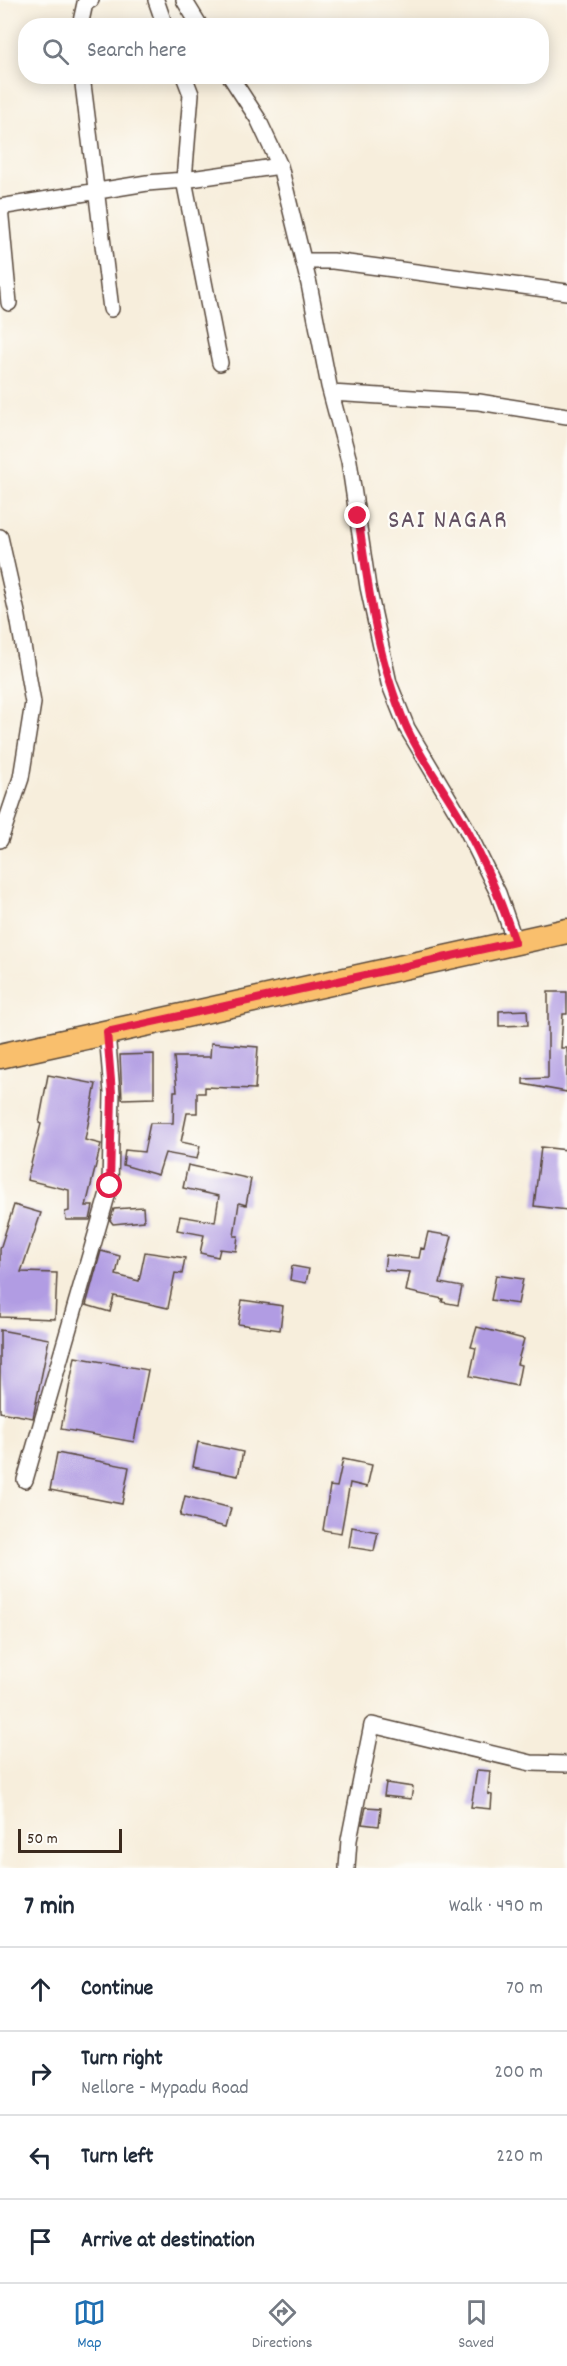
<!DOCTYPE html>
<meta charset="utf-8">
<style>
body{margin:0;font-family:Dekko,sans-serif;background:#f6f6f7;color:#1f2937}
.scale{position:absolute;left:18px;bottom:15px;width:104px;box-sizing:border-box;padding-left:6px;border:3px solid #3b2a1e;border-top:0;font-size:16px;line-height:21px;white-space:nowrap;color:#3b2a1e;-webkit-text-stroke:4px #fdfcf7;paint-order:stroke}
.stop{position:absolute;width:18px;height:18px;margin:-14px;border:4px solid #e11d48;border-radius:50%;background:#fff}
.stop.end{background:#e11d48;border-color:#fff;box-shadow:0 2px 6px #0008}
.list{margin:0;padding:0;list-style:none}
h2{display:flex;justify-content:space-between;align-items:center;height:78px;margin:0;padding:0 24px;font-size:26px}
h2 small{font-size:20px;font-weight:400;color:#747a83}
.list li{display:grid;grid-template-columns:39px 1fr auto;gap:18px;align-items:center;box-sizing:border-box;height:84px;padding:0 24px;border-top:2px solid #e0e1e3}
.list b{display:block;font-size:22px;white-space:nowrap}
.list p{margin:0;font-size:20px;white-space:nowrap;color:#747a83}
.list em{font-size:20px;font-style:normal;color:#747a83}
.icon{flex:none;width:33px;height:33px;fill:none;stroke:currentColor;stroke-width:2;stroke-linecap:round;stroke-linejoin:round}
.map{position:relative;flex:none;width:567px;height:1868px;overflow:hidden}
.search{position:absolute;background:#fff;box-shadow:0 3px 15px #0003;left:18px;right:18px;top:18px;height:66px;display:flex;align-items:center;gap:15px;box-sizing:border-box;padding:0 21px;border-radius:24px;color:#747a83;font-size:22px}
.sheet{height:414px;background:#fff}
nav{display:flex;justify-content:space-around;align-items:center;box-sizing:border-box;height:84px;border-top:2px solid #e0e1e3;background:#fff;font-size:16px;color:#747a83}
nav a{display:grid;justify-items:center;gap:3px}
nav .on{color:#1f6fb2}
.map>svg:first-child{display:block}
.building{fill:#b19ce3}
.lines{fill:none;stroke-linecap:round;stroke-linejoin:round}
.minor-casing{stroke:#57473a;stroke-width:18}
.primary-casing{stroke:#57473a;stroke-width:27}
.minor{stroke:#fff;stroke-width:15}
.primary{stroke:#f9bf6d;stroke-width:24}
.route{stroke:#e11d48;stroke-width:8}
.labels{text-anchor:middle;stroke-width:4.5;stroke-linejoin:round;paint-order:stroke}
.quarter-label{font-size:26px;letter-spacing:1.5px;fill:#645263;stroke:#fdfcf7}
</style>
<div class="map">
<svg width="567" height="1868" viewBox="0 0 567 1868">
<rect width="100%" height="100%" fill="#fdfcf7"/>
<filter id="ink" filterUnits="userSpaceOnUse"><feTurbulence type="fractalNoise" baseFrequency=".0167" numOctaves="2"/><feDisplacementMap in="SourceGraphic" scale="12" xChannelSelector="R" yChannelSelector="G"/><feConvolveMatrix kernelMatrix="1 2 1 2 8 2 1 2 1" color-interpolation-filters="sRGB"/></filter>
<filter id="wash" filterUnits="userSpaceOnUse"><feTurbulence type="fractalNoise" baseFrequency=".008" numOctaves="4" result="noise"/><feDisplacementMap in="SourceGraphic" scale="24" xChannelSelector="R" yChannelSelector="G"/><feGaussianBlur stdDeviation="1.35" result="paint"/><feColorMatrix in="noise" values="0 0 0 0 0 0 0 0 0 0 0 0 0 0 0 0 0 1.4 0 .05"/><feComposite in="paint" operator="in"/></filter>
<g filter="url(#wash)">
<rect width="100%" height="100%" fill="#f7eedc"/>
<g id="blocks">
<path class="building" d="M548,992H567V1014H563L561,1048H567V1092L523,1084V1079L548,1078Z
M527,1010L528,1025L499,1026V1011Z
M211,1043L258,1047L255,1089L205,1087V1093H197V1113H187L181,1142L200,1146L197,1159L165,1153L158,1175L123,1165L125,1150L144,1152L150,1123H173L174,1091H177L174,1057H210Z
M154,1054V1098L122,1099L120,1055Z
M48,1075L96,1084L85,1140L101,1144L86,1206H93L90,1220H66L65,1212L69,1211V1190L27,1180L41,1124L39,1123Z
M541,1147L567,1150V1210L534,1206Z
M188,1165L251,1179L246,1205L239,1203L234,1236H238L236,1251L220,1249L218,1257L200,1253L204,1235L177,1230L180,1216L215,1222L219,1196L183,1188Z
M14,1205L41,1213L21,1272L57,1273L55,1319L0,1317V1249Z
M143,1207L144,1221L113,1224L110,1220L114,1209Z
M428,1232L452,1236L440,1283L462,1287L458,1305L442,1302L443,1299L406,1291L410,1272L384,1270L386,1255L419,1258L421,1248L424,1249Z
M101,1251L120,1256L116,1275L139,1281L145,1252L185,1258L182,1274L175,1273L168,1308L114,1296L110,1312L86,1305Z
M292,1266L309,1269L306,1283L290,1280Z
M496,1275L523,1279L518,1304L491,1300Z
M242,1300L283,1306L280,1330L238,1324Z
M477,1327L524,1339L517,1364L521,1365L517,1386L470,1376L476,1348L471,1347Z
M0,1330L49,1339L33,1418L0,1412Z
M75,1357L148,1370L134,1442L61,1429Z
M198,1442L243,1452L238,1476L193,1467Z
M57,1453L129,1467L122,1504L50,1490Z
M343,1459L372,1465L367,1487L350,1483L341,1533L323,1530L330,1486L337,1487Z
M185,1496L231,1508L226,1527L180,1516Z
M352,1527L378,1532L374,1551L349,1547Z
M477,1770L490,1771L488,1794L492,1795L491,1809L471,1807Z
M386,1783L413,1787L411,1799L384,1796Z
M366,1807L381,1808L379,1826L362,1824Z"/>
</g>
</g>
<g filter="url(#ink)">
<use href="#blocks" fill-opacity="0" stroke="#57473a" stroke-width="1.5"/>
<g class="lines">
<defs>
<path id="minor" d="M156,0L165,26
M184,0L200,26
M80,26L85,3L91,0
M82,76L111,309
M184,76L191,94L184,180L220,363
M230,76L258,119L280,166L309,284L329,386L349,461L368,587L389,683L407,728L464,824L498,893L515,942
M0,207L147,183L184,180L280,166
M0,207L9,303
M303,261H333L567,292
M331,393L479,402L567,416
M0,537L18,617L33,703L21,778L0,840
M25,1480L110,1186L112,1093L107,1032
M347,1868L349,1840L372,1725L531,1763L567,1764"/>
<path id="primary" d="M0,1056L567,931"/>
</defs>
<use href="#minor" class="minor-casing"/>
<use href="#primary" class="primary-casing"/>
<use href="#minor" class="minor"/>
<use href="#primary" class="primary"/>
</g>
</g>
<g class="lines" filter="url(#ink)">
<path class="route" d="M110,1186L112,1093L107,1032L515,942C501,901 485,862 464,824C446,791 421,760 406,726C377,659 368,587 358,516"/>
</g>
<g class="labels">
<g class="quarter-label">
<text x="448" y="527">SAI NAGAR</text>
</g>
</g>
</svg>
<div class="scale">50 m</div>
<div class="stop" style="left:110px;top:1186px"></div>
<div class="stop end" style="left:358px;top:516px"></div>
<div class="search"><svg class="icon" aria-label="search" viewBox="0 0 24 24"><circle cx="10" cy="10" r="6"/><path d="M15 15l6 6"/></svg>Search here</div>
</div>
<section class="sheet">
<h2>7 min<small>Walk · 490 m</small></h2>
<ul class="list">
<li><svg class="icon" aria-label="ahead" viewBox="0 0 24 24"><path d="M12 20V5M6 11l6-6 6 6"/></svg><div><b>Continue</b></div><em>70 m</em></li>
<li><svg class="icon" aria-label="right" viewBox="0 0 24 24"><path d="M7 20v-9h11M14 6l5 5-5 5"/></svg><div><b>Turn right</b><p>Nellore - Mypadu Road</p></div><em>200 m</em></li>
<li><svg class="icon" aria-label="left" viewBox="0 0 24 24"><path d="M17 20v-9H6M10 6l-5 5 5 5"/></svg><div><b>Turn left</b></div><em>220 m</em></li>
<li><svg class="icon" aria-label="arrive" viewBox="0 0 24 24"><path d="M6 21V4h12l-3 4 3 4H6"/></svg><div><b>Arrive at destination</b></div></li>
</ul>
</section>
<nav>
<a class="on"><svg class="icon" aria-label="map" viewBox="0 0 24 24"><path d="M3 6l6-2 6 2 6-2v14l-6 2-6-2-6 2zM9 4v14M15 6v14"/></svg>Map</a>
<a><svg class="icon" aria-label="directions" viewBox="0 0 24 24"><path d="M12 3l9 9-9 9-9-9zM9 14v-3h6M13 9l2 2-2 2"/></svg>Directions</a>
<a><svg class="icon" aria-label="saved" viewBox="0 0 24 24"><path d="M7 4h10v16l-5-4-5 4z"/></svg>Saved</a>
</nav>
